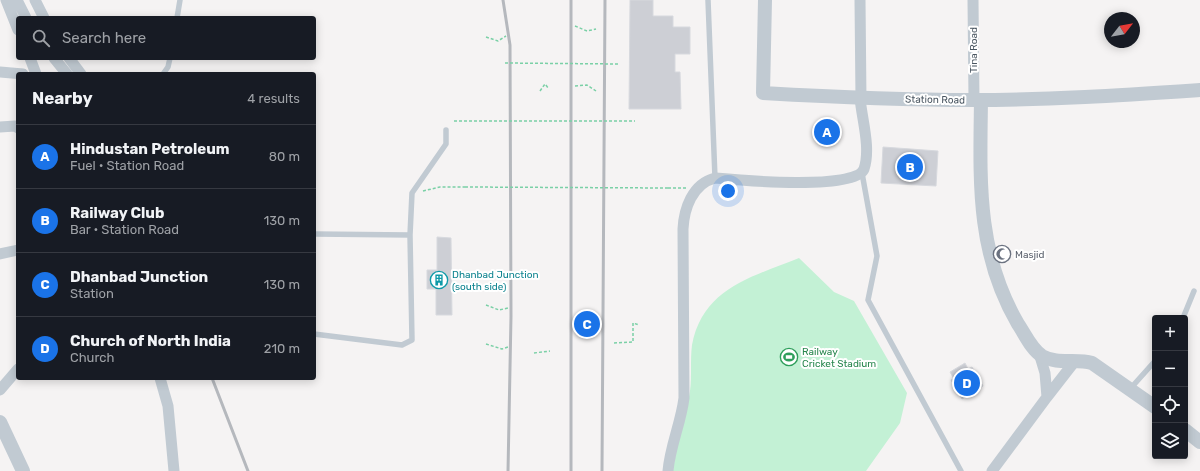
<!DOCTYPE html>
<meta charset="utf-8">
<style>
body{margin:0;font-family:Rubik,sans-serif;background:#242831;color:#f1f3f6}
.controls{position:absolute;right:12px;bottom:12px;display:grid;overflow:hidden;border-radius:4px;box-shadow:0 2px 10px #0003}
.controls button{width:36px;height:36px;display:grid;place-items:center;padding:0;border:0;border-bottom:1px solid #363941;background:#171b24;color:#f1f3f6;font:20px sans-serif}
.compass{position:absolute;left:1104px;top:12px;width:36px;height:36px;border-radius:50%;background:#171b24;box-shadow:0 2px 10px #0003;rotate:59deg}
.you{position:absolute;left:728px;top:191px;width:14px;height:14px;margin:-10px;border:3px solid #fff;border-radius:50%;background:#1a73e8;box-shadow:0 0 0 6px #1a73e833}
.badge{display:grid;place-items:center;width:26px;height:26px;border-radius:50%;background:#1a73e8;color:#fff;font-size:13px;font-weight:700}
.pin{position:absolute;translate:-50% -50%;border:2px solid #fff;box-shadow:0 1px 4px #0006}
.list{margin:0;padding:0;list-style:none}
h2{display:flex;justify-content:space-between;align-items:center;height:52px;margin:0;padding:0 16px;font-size:17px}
h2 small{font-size:13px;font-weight:400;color:#9ea1a6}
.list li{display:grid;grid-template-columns:26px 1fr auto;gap:12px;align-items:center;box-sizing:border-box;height:64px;padding:0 16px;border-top:1px solid #363941}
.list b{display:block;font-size:15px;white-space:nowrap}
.list p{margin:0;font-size:13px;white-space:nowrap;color:#9ea1a6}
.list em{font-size:13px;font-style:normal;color:#9ea1a6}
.icon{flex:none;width:22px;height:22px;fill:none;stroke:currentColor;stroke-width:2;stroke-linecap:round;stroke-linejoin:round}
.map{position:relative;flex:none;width:1200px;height:471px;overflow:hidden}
.search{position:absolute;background:#171b24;box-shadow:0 2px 10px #0003;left:16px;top:16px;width:300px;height:44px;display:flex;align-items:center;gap:10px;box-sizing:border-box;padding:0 14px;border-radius:4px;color:#9ea1a6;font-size:15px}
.panel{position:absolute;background:#171b24;box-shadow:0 2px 10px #0003;left:16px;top:72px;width:300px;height:308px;border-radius:4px}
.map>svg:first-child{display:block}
.garden{fill:#c3f1d5}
.building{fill:#cdcfd5;stroke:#d7d9de}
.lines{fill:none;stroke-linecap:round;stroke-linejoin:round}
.path{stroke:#7ad0a6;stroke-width:1.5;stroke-dasharray:3 2;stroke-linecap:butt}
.service{stroke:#c1cad2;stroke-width:5.5}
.minor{stroke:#c1cad2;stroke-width:11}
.tertiary{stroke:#c1cad2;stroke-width:14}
.rail{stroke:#b5b8bd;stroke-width:3}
.path-bridge{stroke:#7ad0a6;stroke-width:1.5;stroke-dasharray:3 2;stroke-linecap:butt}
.labels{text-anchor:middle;stroke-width:4;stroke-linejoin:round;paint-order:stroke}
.street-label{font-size:10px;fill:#4a5661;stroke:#fff}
.worship-label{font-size:10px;fill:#5b616d;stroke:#fff;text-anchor:start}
.culture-label{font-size:10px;fill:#0d838f;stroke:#fff;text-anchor:start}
.leisure-label{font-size:10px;fill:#27864d;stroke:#fff;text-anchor:start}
</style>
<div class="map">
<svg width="1200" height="471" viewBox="0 0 1200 471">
<rect width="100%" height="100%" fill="#f5f3f3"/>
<path class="garden" d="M799,258L834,292L854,301L907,393L900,423L866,471H673C676,444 686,418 690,391C692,376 690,360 692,345C703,288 752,277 799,258Z"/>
<path class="building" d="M630,0H653V16H673V27H690V54H675V72H680L681,109H629Z
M883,147L938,151L936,186L881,183Z
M437,237L451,238L452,315H436V289H427V270H437Z
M1005,246L1009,260L1001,262L998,248Z
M965,363L968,369L972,367L983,386L962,399L951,380L954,379L950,372Z"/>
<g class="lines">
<path class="path" d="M575,26L587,31L596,29
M486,37L498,41L506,36
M575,86L587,85L596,91
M540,91L545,84L549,89
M668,188H686
M423,191L440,187H465
M486,305L499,310L508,308
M614,343L633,342V323L639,325
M486,344L502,349L508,347
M534,353L550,351"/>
<path class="service" d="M708,0L715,178
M177,18L180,0
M163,74L168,67L170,58
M862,173L877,256L868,300L961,471
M314,234L410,235L412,340L402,345L314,334
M410,235L412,193L446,144V130
M1183,318L1194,291
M1130,389L1155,361"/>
<path class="minor" d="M6,0L18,30
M17,0L26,18
M35,0L44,18
M860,0L861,99
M973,0L974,100
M30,58L36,74
M54,58L67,74
M69,58L81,74
M0,72L23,74
M0,127L15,126L18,128
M0,254L18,250
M1039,353L1045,373L1047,397L1075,361
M160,378L168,406L174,471
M0,390L18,369
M668,471C670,446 681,423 684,398L683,229C684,209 692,184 715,178C737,180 856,191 864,169C871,148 862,120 860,98
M992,471L1047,397"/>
<path class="tertiary" d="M765,0L763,93C833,97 903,100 973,100C1049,100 1124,95 1200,90
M981,100C980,180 976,252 1018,324C1025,334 1031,349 1042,356C1058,365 1076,358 1092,363L1155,407
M0,422L23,471
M1185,430L1200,442"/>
<path class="rail" d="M503,0L510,45L511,316L508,471
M212,378L248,471
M571,471V0
M602,471L605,0"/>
<path class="path-bridge" d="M505,63L618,64
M454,121H635
M465,187L668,188"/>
</g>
<defs>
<symbol id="mosque-ring" viewBox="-11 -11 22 22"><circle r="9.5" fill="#fff" stroke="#6b7280" stroke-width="1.5"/><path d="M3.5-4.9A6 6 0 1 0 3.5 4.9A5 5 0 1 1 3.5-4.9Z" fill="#6b7280"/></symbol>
<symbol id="building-ring" viewBox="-11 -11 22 22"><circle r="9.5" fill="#fff" stroke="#0f9aa8" stroke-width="1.5"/><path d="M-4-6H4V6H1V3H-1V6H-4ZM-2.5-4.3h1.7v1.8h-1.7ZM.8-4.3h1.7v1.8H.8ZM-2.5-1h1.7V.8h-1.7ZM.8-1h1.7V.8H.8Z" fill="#0f9aa8"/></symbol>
<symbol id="stadium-ring" viewBox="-11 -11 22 22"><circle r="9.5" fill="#fff" stroke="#2e9e5b" stroke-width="1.5"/><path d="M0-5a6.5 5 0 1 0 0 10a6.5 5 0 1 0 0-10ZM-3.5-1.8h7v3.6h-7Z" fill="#2e9e5b"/></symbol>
</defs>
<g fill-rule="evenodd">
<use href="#mosque-ring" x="992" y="244" width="20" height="20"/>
<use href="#building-ring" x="429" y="270" width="20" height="20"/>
<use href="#stadium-ring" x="779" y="347" width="20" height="20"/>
</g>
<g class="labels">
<g class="street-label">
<text transform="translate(973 50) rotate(-90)" y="4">Tina Road</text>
<text transform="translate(935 99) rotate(1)" y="4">Station Road</text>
</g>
<g class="worship-label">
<text x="1015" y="258">Masjid</text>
</g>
<g class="culture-label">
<text x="452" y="278">Dhanbad Junction<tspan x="452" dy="12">(south side)</tspan></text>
</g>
<g class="leisure-label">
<text x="802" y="355">Railway<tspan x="802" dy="12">Cricket Stadium</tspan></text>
</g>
</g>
</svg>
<div class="controls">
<button>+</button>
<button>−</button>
<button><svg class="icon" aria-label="locate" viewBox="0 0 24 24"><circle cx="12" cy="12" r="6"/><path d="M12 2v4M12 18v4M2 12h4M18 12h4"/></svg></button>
<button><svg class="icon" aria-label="layers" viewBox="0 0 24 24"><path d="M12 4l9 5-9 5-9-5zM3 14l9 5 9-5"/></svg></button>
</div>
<svg class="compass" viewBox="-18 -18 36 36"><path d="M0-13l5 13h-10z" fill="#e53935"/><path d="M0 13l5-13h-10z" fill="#9ea1a6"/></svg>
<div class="you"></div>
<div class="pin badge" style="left:827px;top:132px">A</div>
<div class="pin badge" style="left:910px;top:167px">B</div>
<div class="pin badge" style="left:587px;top:324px">C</div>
<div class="pin badge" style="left:967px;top:383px">D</div>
<div class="search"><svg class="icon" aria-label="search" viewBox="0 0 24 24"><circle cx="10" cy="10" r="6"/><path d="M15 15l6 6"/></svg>Search here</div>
<section class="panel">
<h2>Nearby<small>4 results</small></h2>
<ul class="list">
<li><span class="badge">A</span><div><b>Hindustan Petroleum</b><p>Fuel · Station Road</p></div><em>80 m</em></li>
<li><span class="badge">B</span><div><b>Railway Club</b><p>Bar · Station Road</p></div><em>130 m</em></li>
<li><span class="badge">C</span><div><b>Dhanbad Junction</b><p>Station</p></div><em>130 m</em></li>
<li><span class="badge">D</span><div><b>Church of North India</b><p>Church</p></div><em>210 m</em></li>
</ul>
</section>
</div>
